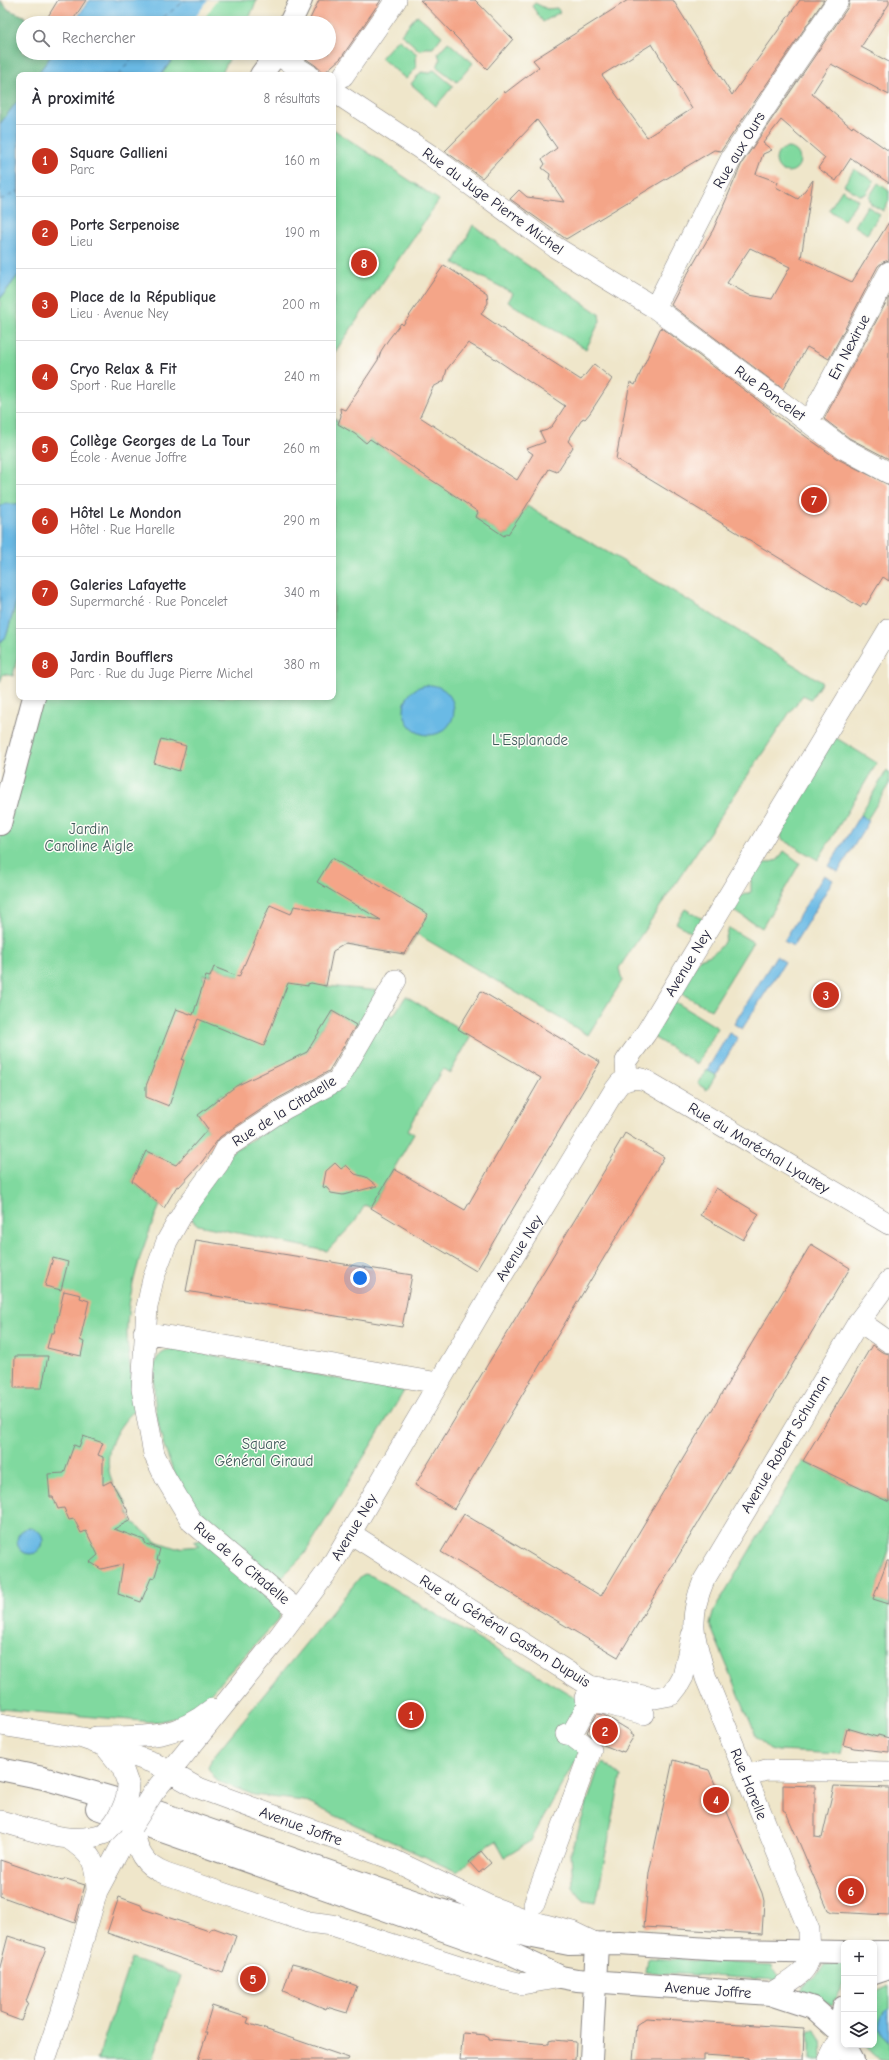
<!DOCTYPE html>
<html lang="fr">
<meta charset="utf-8">
<style>
body{margin:0;font-family:"Comic Neue",sans-serif;background:#f7f7f7;color:#2b2b33}
.controls{position:absolute;right:12px;bottom:12px;display:grid;overflow:hidden;border-radius:8px;box-shadow:0 2px 6px #0003}
.controls button{width:36px;height:36px;display:grid;place-items:center;padding:0;border:0;border-bottom:1px solid #e1e1e2;background:#fff;color:#2b2b33;font:20px sans-serif}
.you{position:absolute;left:360px;top:1278px;width:14px;height:14px;margin:-10px;border:3px solid #fff;border-radius:50%;background:#1a73e8;box-shadow:0 0 0 6px #1a73e833}
.badge{display:grid;place-items:center;width:26px;height:26px;border-radius:50%;background:#c8321e;color:#fff;font-size:13px;font-weight:700}
.pin{position:absolute;translate:-50% -50%;border:2px solid #fff;box-shadow:0 1px 4px #0006}
.list{margin:0;padding:0;list-style:none}
h2{display:flex;justify-content:space-between;align-items:center;height:52px;margin:0;padding:0 16px;font-size:17px}
h2 small{font-size:13px;font-weight:400;color:#7c7c81}
.list li{display:grid;grid-template-columns:26px 1fr auto;gap:12px;align-items:center;box-sizing:border-box;height:72px;padding:0 16px;border-top:1px solid #e1e1e2}
.list b{display:block;font-size:15px;white-space:nowrap}
.list p{margin:0;font-size:13px;white-space:nowrap;color:#7c7c81}
.list em{font-size:13px;font-style:normal;color:#7c7c81}
.icon{flex:none;width:22px;height:22px;fill:none;stroke:currentColor;stroke-width:2;stroke-linecap:round;stroke-linejoin:round}
.map{position:relative;flex:none;width:889px;height:2060px;overflow:hidden}
.search{position:absolute;background:#fff;box-shadow:0 2px 6px #0003;left:16px;top:16px;width:320px;height:44px;display:flex;align-items:center;gap:10px;box-sizing:border-box;padding:0 14px;border-radius:22px;color:#7c7c81;font-size:15px}
.panel{position:absolute;background:#fff;box-shadow:0 2px 6px #0003;left:16px;top:72px;width:320px;height:628px;border-radius:8px}
.map>svg:first-child{display:block}
.green{fill:#80d99f;stroke:#517e6d;fill-rule:evenodd}
.forest{fill:#68b986;stroke:#456e60}
.water{fill:#6abae5;stroke:#466e90}
.pier{fill:#efe6ca}
.lines{fill:none;stroke-linecap:round;stroke-linejoin:round}
.ferry{stroke:#3b5776;stroke-width:1;stroke-dasharray:5 4;stroke-linecap:butt}
.building{fill:#f4a588;fill-rule:evenodd}
.minor-casing{stroke:#888482;stroke-width:22}
.major-casing{stroke:#888482;stroke-width:24}
.highway-casing{stroke:#888482;stroke-width:24}
.minor{stroke:#fff;stroke-width:21}
.major{stroke:#fff;stroke-width:22}
.highway{stroke:#fff;stroke-width:22}
.minor-bridge-casing{stroke:#888482;stroke-width:22;stroke-linecap:butt}
.minor-bridge{stroke:#fff;stroke-width:21}
.labels{text-anchor:middle;stroke-width:3;stroke-linejoin:round;paint-order:stroke}
.street-label{font-size:15px;fill:#22223b;stroke:#fdfcf7}
.park-label{font-size:15px;fill:#3e5959;stroke:#fdfcf7}
</style>
<div class="map">
<svg width="889" height="2060" viewBox="0 0 889 2060">
<rect width="100%" height="100%" fill="#fdfcf7"/>
<filter id="ink" filterUnits="userSpaceOnUse"><feTurbulence type="fractalNoise" baseFrequency=".025" numOctaves="2"/><feDisplacementMap in="SourceGraphic" scale="8" xChannelSelector="R" yChannelSelector="G"/><feConvolveMatrix kernelMatrix="1 2 1 2 8 2 1 2 1" color-interpolation-filters="sRGB"/></filter>
<filter id="wash" filterUnits="userSpaceOnUse"><feTurbulence type="fractalNoise" baseFrequency=".012" numOctaves="4" result="noise"/><feDisplacementMap in="SourceGraphic" scale="16" xChannelSelector="R" yChannelSelector="G"/><feGaussianBlur stdDeviation="0.9" result="paint"/><feColorMatrix in="noise" values="0 0 0 0 0 0 0 0 0 0 0 0 0 0 0 0 0 1.4 0 .05"/><feComposite in="paint" operator="in"/></filter>
<g filter="url(#wash)">
<rect width="100%" height="100%" fill="#efe6ca"/>
<path class="green" d="M215,0H257L247,23H198Z
M535,3L547,9L557,8L560,12L543,22L532,6Z
M417,15L442,36L433,48H425L420,51L401,34Z
M398,39L417,54L415,60L417,67L406,79L381,58Z
M448,42L473,63L457,82L437,67L440,60L438,53Z
M177,53H232L221,75H161Z
M434,70L453,86L436,106L411,84L421,72L428,73Z
M333,129L439,200L333,355Z
M776 160a12 12 0 1 1 24 0a12 12 0 1 1-24 0Z
M854,169L874,181L866,194L859,195L844,185Z
M878,183L889,191V201L883,211L871,204L869,197Z
M842,190L858,200L844,220L829,210Z
M867,206L880,214L867,234L855,226Z
M473,225L514,256L599,314L600,321L586,349L508,302L513,293L454,263Z
M19,274V504L0,507V299Z
M333,418L339,422L338,424L340,426L342,424L365,438L363,441L365,443L370,439L479,511L476,517L504,536L506,533L508,534L527,506L635,568L822,682L811,699L803,695L790,712L619,968L622,981L588,1035L417,934L404,954L332,942L331,949L333,951L331,952L326,986L382,991L360,1028L332,1011L307,1052L253,1091L245,1080L225,1096L223,1094L216,1099L217,1102L198,1115L218,1144L206,1156L161,1182L151,1174L159,1157L146,1151L132,1181L160,1205C144,1243 129,1284 127,1326C126,1349 133,1384 137,1408C112,1431 99,1458 116,1491L118,1490L121,1495H122L127,1504L126,1505L131,1520L155,1541L176,1548L199,1546L194,1542L203,1539L277,1605L280,1612L279,1619L200,1704C185,1715 172,1720 154,1722L0,1709V820L34,697H333ZM214,967L283,994L197,1003L206,979L203,978L204,975L210,976Z
M19,592V650L13,676L3,674L0,683V644L7,634Z
M833,736L877,763L818,860L782,839C777,818 787,822 796,810L797,796Z
M887,770L889,772V784L867,820L860,815Z
M784,851L800,863L762,928L731,909L739,897L751,892V876L759,865L778,860Z
M685,909L708,922L699,937L676,923Z
M729,928L753,942L711,1010L679,992L699,959C716,955 725,946 729,928Z
M406,996L471,1036L450,1073L443,1069L441,1071L408,1130L414,1134L371,1208L365,1205L354,1223L327,1251L198,1225L188,1216L229,1153L342,1086L385,1009L393,1016Z
M674,1001L718,1028L697,1064L653,1037Z
M707,1070L716,1075L707,1090L698,1084Z
M173,1348L404,1391L304,1555L279,1580C262,1568 247,1555 231,1542C223,1535 213,1528 206,1520C173,1485 155,1433 154,1386C154,1365 151,1356 173,1348Z
M803,1461L889,1502V1550L874,1599L889,1604V1738L878,1735L877,1737L847,1728L841,1754L778,1751L770,1749L757,1738L710,1625L713,1612Z
M365,1574L372,1576L583,1702L581,1750L530,1842L505,1857L496,1841L484,1848L457,1872L304,1801L254,1795L217,1781L208,1768L212,1758L361,1576Z
M604,1762L621,1776L596,1903L583,1901L573,1887L571,1853L598,1769Z
M648,1958L772,1965L773,1969L782,1978L776,1980L646,1972Z
M131,1959L181,1976L153,2060H97Z
M824,1964H844V1982L832,2005L815,1994L799,1991L807,1982L815,1978Z
M889,1986V2008C878,2018 877,2033 889,2042V2060C877,2060 872,2055 865,2045H874V1993Z
M810,2029H816L821,2039L822,2060H810Z"/>
<path class="forest" d="M0,0L9,10L24,16L28,23H23V53H53L37,75H19V99L0,124Z"/>
<path class="water" d="M89,0H215L198,23H74Z
M53,53H177L161,75H37Z
M19,99V274L0,299V124Z
M5,504H19V592L7,634L0,644V507Z
M404 710a25 25 0 1 1 50 0a25 25 0 1 1-50 0Z
M860,815L869,821L838,872L829,866Z
M824,875L833,880L793,946L784,941Z
M776,956L785,962L742,1029L734,1024Z
M729,1033L738,1038L716,1075L707,1070Z
M17 1541a13 13 0 1 1 26 0a13 13 0 1 1-26 0Z
M889,2008V2042C877,2033 878,2018 889,2008Z"/>
<path class="pier" d="M208,0H217L201,23H191Z"/>
<g class="lines">
<path class="ferry" d="M156,23L186,0
M119,75L135,53
M0,200L19,191"/>
</g>
<g id="blocks">
<path class="building" d="M58,0H86L71,23H44Z
M319,0H381L341,58L324,73L315,65L297,53H329V23H308Z
M420,0H475L513,39L487,69Z
M628,0H673L732,95L800,0H824L721,151L714,150L566,239L510,199L519,190L527,197L564,202L549,179L550,174L542,168L545,164L542,159L557,148L537,120L482,178L445,151L504,91L505,93L539,67L533,60ZM652,44L692,109L647,137L602,75Z
M850,0H889V4L861,47L889,62V95L831,64L812,94L852,128L853,126L889,151V183L851,158L836,181L818,168L825,158L781,120L763,143L772,150L763,154L756,174L778,182L776,187L798,199L813,180L801,258L852,282L889,222V260L883,262L878,266L829,359L807,347L783,389L671,305L684,280L713,230L742,163L848,7ZM750,248L790,267L772,299L749,295L727,283Z
M444,265L487,293L488,303L481,314L523,343L581,380L594,364L612,379L590,413L585,419L583,418L568,441L573,447L557,472L549,469L519,518L508,534L506,533L504,536L476,517L478,512L451,493L370,439L366,443L355,434L338,424L341,416L340,408L345,410L378,360L381,351L388,340L401,323L403,325ZM468,343L491,356L565,406L552,426L547,430L540,432L545,442L526,449L533,454L517,480L420,417L433,387L444,381L447,369Z
M889,297V459L849,438L824,419Z
M661,327L771,410L770,411L836,458L889,485V581L883,577L866,605L863,603L860,607L616,459L630,382L635,385Z
M161,739L186,746L179,771L154,763Z
M332,858L428,914L404,954L345,944L333,951L326,986L311,983L308,984V986L288,983L264,1046L198,1019L182,1060H184L169,1106L146,1097V1086L176,1009L193,1015L206,976L210,977L214,967L239,977L270,905L291,914L294,906L381,920L317,882Z
M481,991L600,1062L476,1271L371,1208L394,1169L465,1210L541,1078L458,1029Z
M332,1011L356,1025L329,1071L277,1099L220,1137L201,1163L179,1187L177,1186L164,1208L132,1181L146,1151L176,1165L208,1129L198,1115L236,1086L307,1052Z
M625,1133L664,1157L454,1509L415,1485L615,1153L614,1152Z
M335,1163L341,1169L346,1165L355,1174L366,1177L377,1186L343,1195L331,1193L327,1188L323,1187L326,1171Z
M716,1188L759,1214L743,1240L700,1215Z
M196,1240L412,1275L402,1327L186,1291Z
M811,1244L850,1268L618,1657L441,1552L464,1514L601,1596Z
M53,1258L68,1262L61,1290L45,1286Z
M64,1291L81,1295L80,1298L89,1301L80,1340L84,1342L81,1356L47,1348L51,1333H54Z
M872,1345L882,1352L889,1354V1502L803,1461Z
M15,1356H48L42,1388H14Z
M83,1436L103,1443L98,1455L103,1457V1485L111,1481L128,1511L127,1512L131,1520L114,1529L144,1540L146,1544L160,1549L157,1560H160L154,1579L151,1578L141,1602L118,1594L123,1564L101,1569L90,1562L98,1555L86,1531L81,1533L74,1519L69,1520L64,1508L58,1509L53,1497H50L48,1474L64,1473L74,1445L79,1447Z
M887,1561H889V1604L873,1599Z
M597,1714L604,1715L632,1732L631,1734L634,1736L624,1752L621,1751V1752L601,1744L587,1732Z
M847,1728L877,1737L878,1735L889,1738V1752L854,1748L843,1745Z
M673,1760L709,1770L762,1893L764,1901L762,1934L644,1927L649,1873Z
M783,1785L815,1786V1837L822,1838L834,1786L889,1788V1915L832,1912L828,1910L786,1812L783,1810Z
M481,1851L491,1863L479,1873L469,1862Z
M0,1860L62,1881L66,1879L85,1885L75,1923L0,1896Z
M119,1897L141,1905L143,1909L209,1931L210,1929L214,1928L236,1936L223,1973L107,1933Z
M8,1936L46,1948L26,2001L28,2002L21,2021L0,2013V1967Z
M292,1964L312,1969L357,1986L347,2013L327,2007L326,2009L283,1991Z
M212,2006L249,2018L247,2023L349,2058L348,2060H198L207,2033H205V2029Z
M646,2018L804,2028L803,2060H748V2058L704,2055V2060H633L636,2025Z
M463,2033L486,2035L489,2037V2039L549,2044V2041L553,2040L576,2042L575,2060H460Z"/>
</g>
</g>
<g filter="url(#ink)">
<use href="#blocks" fill-opacity="0" stroke="#888482" stroke-width="1"/>
<g class="lines">
<defs>
<path id="minor" d="M276,54L309,75
M343,76L396,0
M333,91L430,155L555,247L655,308L843,448L889,473
M655,308L732,157L838,0
M809,421L889,272
M627,1080L626,1061L646,1033L889,629
M859,1321L889,1342
M144,1332L438,1383
M350,1533L590,1686L655,1698L671,1695L678,1686L683,1677L692,1635
M298,1611L192,1522L165,1477L154,1454L142,1389L147,1307L153,1279L167,1241L185,1209L218,1164L227,1147L284,1109L338,1080L396,980
M585,1698L644,1714
M0,1725L83,1738L154,1763L196,1787L389,1858L489,1906L530,1921L572,1932L597,1944
M566,1734L571,1735L591,1700
M96,1737C144,1736 172,1741 212,1709
M104,1745L122,1767L128,1784
M746,1776L766,1770L889,1772
M153,1793L274,1643L330,1568L495,1287L614,1091L620,1083L627,1080L637,1078L645,1080L889,1224
M0,1821C34,1830 72,1847 105,1833
M132,1826C138,1850 141,1865 166,1874L308,1922L332,1925L487,1975L522,1984L561,1977
M68,1838C93,1855 96,1861 97,1891
M534,1904L591,1750L571,1735
M770,1994C781,1986 804,1976 808,1962C811,1952 809,1940 809,1930L706,1678C694,1639 687,1620 704,1580L859,1321L889,1281
M45,2060L68,1992L97,1891L132,1826
M829,2060L842,2034"/>
<path id="major" d="M290,23L301,0
M261,75L277,53
M0,824L34,697
M143,1807L430,1907L528,1936L569,1944L619,1943L724,1950L844,1952
M97,1808L512,1954L561,1977L577,1980L770,1994L813,2008L842,2034
M874,1952H889
M874,1973L889,1968
M844,2007L841,2020L844,2042
M845,2045L853,2060
M591,2060L597,1944"/>
<path id="highway" d="M0,1769L43,1778L143,1807"/>
</defs>
<use href="#minor" class="minor-casing"/>
<use href="#major" class="major-casing"/>
<use href="#highway" class="highway-casing"/>
<use href="#minor" class="minor"/>
<use href="#major" class="major"/>
<use href="#highway" class="highway"/>
<defs>
<path id="minor-bridge" d="M132,1826L153,1793
M105,1833C118,1821 128,1802 128,1784"/>
</defs>
<use href="#minor-bridge" class="minor-bridge-casing"/>
<use href="#minor-bridge" class="minor-bridge"/>
</g>
</g>
<g class="labels">
<g class="street-label">
<text transform="translate(739 150) rotate(-59)" y="5">Rue aux Ours</text>
<text transform="translate(493 201) rotate(36)" y="5">Rue du Juge Pierre Michel</text>
<text transform="translate(849 347) rotate(-62)" y="5">En Nexirue</text>
<text transform="translate(770 393) rotate(36)" y="5">Rue Poncelet</text>
<text transform="translate(688 963) rotate(-59)" y="5">Avenue Ney</text>
<text transform="translate(284 1111) rotate(-32)" y="5">Rue de la Citadelle</text>
<text transform="translate(759 1148) rotate(31)" y="5">Rue du Maréchal Lyautey</text>
<text transform="translate(519 1248) rotate(-58)" y="5">Avenue Ney</text>
<text transform="translate(785 1444) rotate(-59)" y="5">Avenue Robert Schuman</text>
<text transform="translate(354 1527) rotate(-59)" y="5">Avenue Ney</text>
<text transform="translate(242 1563) rotate(40)" y="5">Rue de la Citadelle</text>
<text transform="translate(505 1631) rotate(32)" y="5">Rue du Général Gaston Dupuis</text>
<text transform="translate(749 1784) rotate(68)" y="5">Rue Harelle</text>
<text transform="translate(301 1826) rotate(20)" y="5">Avenue Joffre</text>
<text transform="translate(708 1990) rotate(4)" y="5">Avenue Joffre</text>
</g>
<g class="park-label">
<text x="530" y="745">L'Esplanade</text>
<text x="89" y="834">Jardin<tspan x="89" dy="17">Caroline Aigle</tspan></text>
<text x="264" y="1449">Square<tspan x="264" dy="17">Général Giraud</tspan></text>
</g>
</g>
</svg>
<div class="controls">
<button>+</button>
<button>−</button>
<button><svg class="icon" aria-label="layers" viewBox="0 0 24 24"><path d="M12 4l9 5-9 5-9-5zM3 14l9 5 9-5"/></svg></button>
</div>
<div class="you"></div>
<div class="pin badge" style="left:411px;top:1715px">1</div>
<div class="pin badge" style="left:605px;top:1731px">2</div>
<div class="pin badge" style="left:826px;top:995px">3</div>
<div class="pin badge" style="left:716px;top:1800px">4</div>
<div class="pin badge" style="left:253px;top:1979px">5</div>
<div class="pin badge" style="left:851px;top:1891px">6</div>
<div class="pin badge" style="left:814px;top:500px">7</div>
<div class="pin badge" style="left:364px;top:263px">8</div>
<div class="search"><svg class="icon" aria-label="search" viewBox="0 0 24 24"><circle cx="10" cy="10" r="6"/><path d="M15 15l6 6"/></svg>Rechercher</div>
<section class="panel">
<h2>À proximité<small>8 résultats</small></h2>
<ul class="list">
<li><span class="badge">1</span><div><b>Square Gallieni</b><p>Parc</p></div><em>160 m</em></li>
<li><span class="badge">2</span><div><b>Porte Serpenoise</b><p>Lieu</p></div><em>190 m</em></li>
<li><span class="badge">3</span><div><b>Place de la République</b><p>Lieu · Avenue Ney</p></div><em>200 m</em></li>
<li><span class="badge">4</span><div><b>Cryo Relax &amp; Fit</b><p>Sport · Rue Harelle</p></div><em>240 m</em></li>
<li><span class="badge">5</span><div><b>Collège Georges de La Tour</b><p>École · Avenue Joffre</p></div><em>260 m</em></li>
<li><span class="badge">6</span><div><b>Hôtel Le Mondon</b><p>Hôtel · Rue Harelle</p></div><em>290 m</em></li>
<li><span class="badge">7</span><div><b>Galeries Lafayette</b><p>Supermarché · Rue Poncelet</p></div><em>340 m</em></li>
<li><span class="badge">8</span><div><b>Jardin Boufflers</b><p>Parc · Rue du Juge Pierre Michel</p></div><em>380 m</em></li>
</ul>
</section>
</div>
